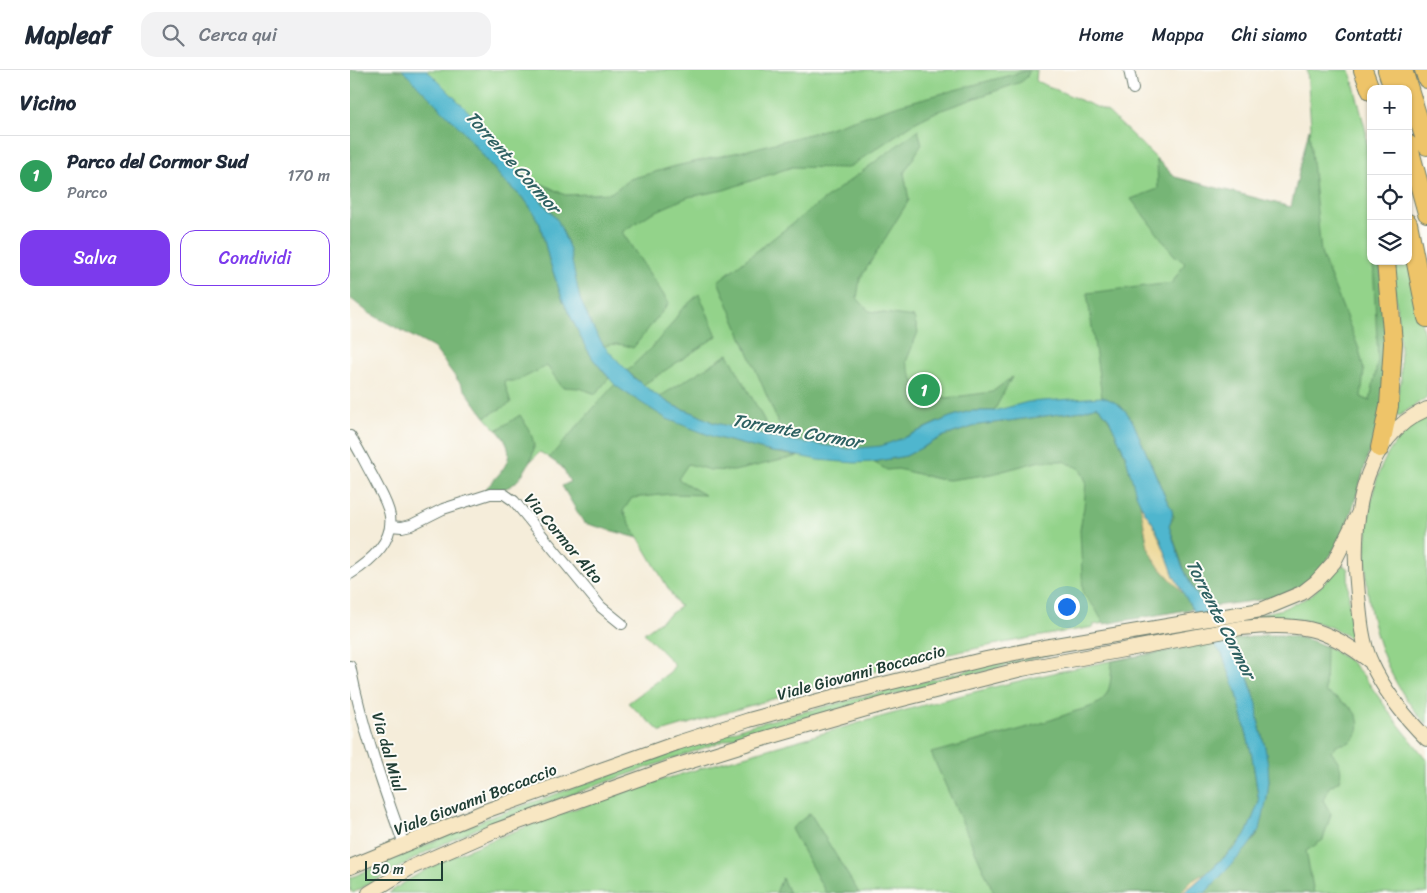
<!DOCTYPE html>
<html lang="it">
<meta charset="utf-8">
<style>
body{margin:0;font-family:Sriracha,sans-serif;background:#f2f2f3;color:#1f2937}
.controls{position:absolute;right:15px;top:15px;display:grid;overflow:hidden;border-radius:10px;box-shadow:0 1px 4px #0004}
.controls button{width:45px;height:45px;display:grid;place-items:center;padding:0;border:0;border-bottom:1px solid #e0e1e3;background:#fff;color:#1f2937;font:25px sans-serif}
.scale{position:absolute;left:15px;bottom:12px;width:78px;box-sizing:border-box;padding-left:5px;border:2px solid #1f3d34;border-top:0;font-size:14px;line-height:18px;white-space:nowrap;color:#1f3d34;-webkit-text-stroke:4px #fdfcf7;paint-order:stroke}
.you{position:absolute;left:716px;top:536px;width:18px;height:18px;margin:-12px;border:4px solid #fff;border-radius:50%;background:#1a73e8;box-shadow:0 0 0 8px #1a73e833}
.badge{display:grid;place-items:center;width:32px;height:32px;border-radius:50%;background:#7c3aed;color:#fff;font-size:16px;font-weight:700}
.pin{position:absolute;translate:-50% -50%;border:2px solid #fff;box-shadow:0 1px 5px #0006}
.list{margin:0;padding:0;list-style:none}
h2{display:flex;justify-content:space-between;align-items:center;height:65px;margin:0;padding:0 20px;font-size:21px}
h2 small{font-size:16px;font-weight:400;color:#747a83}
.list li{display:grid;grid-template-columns:32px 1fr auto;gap:15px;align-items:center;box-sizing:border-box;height:80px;padding:0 20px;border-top:1px solid #e0e1e3}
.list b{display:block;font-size:19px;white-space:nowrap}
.list p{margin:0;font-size:16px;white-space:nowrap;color:#747a83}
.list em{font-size:16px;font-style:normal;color:#747a83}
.actions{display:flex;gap:10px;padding:15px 20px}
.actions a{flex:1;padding:11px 0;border:1px solid #7c3aed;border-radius:15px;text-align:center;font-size:18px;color:#7c3aed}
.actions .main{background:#7c3aed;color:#fff}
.icon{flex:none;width:28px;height:28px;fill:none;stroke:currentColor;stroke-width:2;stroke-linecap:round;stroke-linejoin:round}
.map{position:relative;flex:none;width:1077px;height:823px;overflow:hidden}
header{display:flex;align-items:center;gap:30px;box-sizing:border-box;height:70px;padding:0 25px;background:#fff;border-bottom:1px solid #e0e1e3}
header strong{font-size:24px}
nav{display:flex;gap:28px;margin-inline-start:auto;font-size:18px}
.search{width:350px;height:45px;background:#f2f2f3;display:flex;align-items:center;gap:12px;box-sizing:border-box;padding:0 18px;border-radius:15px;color:#747a83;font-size:19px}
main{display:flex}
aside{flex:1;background:#fff}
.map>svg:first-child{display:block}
.green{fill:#93d38a;stroke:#59885f}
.forest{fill:#76b576;stroke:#4a7955}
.sand{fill:#eeda9e;stroke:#868c69}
.water{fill:#50b6ce;stroke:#387a81}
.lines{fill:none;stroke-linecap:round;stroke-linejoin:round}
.street-casing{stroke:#6a7b6e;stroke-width:12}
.secondary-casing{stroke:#6a7b6e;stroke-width:16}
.highway-casing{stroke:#6a7b6e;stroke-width:20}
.street{stroke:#fff;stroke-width:10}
.secondary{stroke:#f8e7c3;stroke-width:14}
.highway{stroke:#eec469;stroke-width:18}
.labels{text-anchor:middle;stroke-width:4;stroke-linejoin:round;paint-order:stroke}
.street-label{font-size:16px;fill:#1f3d34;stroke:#fdfcf7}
.water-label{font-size:18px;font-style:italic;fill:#2e6162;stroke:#fdfcf7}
</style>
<header>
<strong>Mapleaf</strong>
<div class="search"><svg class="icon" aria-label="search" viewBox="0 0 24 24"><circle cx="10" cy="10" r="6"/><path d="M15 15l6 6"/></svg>Cerca qui</div>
<nav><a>Home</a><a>Mappa</a><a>Chi siamo</a><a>Contatti</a></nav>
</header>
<main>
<aside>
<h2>Vicino<small></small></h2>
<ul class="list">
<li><span class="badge" style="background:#2e9e5b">1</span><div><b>Parco del Cormor Sud</b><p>Parco</p></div><em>170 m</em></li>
</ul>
<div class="actions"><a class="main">Salva</a><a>Condividi</a></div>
</aside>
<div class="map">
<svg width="1077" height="823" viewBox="0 0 1077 823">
<rect width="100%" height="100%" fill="#fdfcf7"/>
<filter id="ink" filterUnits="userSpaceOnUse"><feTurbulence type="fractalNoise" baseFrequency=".02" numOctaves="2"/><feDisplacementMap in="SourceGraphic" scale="10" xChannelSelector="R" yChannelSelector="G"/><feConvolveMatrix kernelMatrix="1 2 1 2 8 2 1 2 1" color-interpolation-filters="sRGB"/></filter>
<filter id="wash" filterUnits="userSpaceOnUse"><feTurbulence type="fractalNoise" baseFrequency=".0096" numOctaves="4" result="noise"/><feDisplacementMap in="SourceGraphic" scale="20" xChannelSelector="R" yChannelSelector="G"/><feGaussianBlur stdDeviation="1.12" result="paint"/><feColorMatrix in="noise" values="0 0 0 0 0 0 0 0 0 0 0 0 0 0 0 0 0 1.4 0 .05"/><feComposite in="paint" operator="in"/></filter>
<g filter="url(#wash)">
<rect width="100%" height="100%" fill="#f5edda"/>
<path class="green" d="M0,0H687L686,11L758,42L807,89V92L824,109L942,140L961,57L957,0H1000L1016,62L1021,132V191H1026L1035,273L1028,345L909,527L743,555L744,557C656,571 569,589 483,612C425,628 368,645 311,662L278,633L320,602L325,595L294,563L331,536L328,535L288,467L284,465L222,413L213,396L190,382L180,392L184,379L149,359L147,360L135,347L136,346Z
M1042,191H1058L1061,197L1077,282V327L1049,346L1043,341L1051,311L1050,275Z
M1077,347V655C1021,595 1007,511 1021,433C1027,398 1043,363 1077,347Z
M993,495L998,499L999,534L1010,567L1007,573C1001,569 995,564 988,561C957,544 919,549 885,551L932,539L959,527Z
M932,565L976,576L1001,592L1013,605L1045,650L1077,690V823H39C77,795 121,778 165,761C242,731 321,706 401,684C532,646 663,608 797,584C842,576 887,567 932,565Z
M702,584L399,662L140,753L80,780L3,823L0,819V808L138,748L398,656L639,595Z"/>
<path class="forest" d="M0,0H52L113,61L154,111L175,130L180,137L190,154L199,190L213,231L234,274L243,289L259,308L246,324L229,318L212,317L197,296L167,311H154L161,333L135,347L84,278L19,243L0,228Z
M679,0L677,7L671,12L586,42L564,53L498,98L442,97L374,120L338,127L300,144L272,162L319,233L283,278C273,274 265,273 254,276C241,258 231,236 226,214C222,196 221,179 213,162C202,139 182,120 166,101L215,125L261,123L280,109L326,96L398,80L467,62L549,35Z
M959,59L971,183L1009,279L1014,301L1011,327L1020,331L1028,290L1023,191H1030C1034,238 1039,284 1033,331C1032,348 1024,366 1019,382C1005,430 993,493 945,519C923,531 882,533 856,537L847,525L835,502L819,456L824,447L783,352C777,340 765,330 752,327L737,223L822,213L835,193L824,185L781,129L808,119L807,89L825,107L941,137Z
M568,60L572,74L554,103L559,130L510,209L507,228L519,241L564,247L568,262L556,292L567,319L597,328L642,322L662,307L644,341C635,341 626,340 617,342C587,349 561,367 532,376C502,385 466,376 436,371L368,211L456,143Z
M349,224L367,266L293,315L277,301L303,276L321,255L331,240Z
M378,284L424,368L362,352L344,343L324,336L309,327Z
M265,314L279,325L364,367L422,382L449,386L384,401L360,400L338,394L328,409L355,425L321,424L282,428L273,441L288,468L234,453L212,416L220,412L212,397L199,388Z
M746,336C765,345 785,414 791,435C794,449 794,464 798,477C805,496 820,508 833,522C837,527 839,534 842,539L754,554L745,538L733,524L730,460L734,437L736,411L729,398L713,391H690L642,404L599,410L588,409L548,399L537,400L523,392L556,386L594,366L629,355L732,341Z
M170,345C176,355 183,364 184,376C185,386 172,407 165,413C156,420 142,422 132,424C134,419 138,417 142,412C160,393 166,381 147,360Z
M915,565C936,565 957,566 976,577L975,622C984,627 994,632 1002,639C1012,650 1011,666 998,673C995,674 989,674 986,675L981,682C990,692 993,698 989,711L979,717L973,730L981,744L973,770L956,781L964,823H855L907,766L917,728L919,711L915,677L908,650L904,624L891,588L881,570Z
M863,573L872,584L886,620L902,686L909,732L897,762L893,768L860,800L840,812L830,823H644L581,683C630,670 679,659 726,641C734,639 745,636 751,631C762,622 761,604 762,591Z
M460,743L509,823H476L441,759Z
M432,808L439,823H426Z"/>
<path class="sand" d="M790,434L802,452L817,486L824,506L834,524L807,494L798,477Z
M860,800L836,821L830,823L840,812Z"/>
<path class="water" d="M52,0H77L129,52L159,92L208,151L219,177L230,229L244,260L254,276L283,307L305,324L324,336L344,343L362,352L424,368L499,379L531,376L553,368L600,347L620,341H644L678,332L752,327C765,330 777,340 783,352L816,429C824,442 824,442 819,456L831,493L841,515L847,525L886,577L891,588L907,634L908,650L915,677L918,695L919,711L917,728L910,760L897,778L855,823H833L842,816L886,777L897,762L909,732L902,686L886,620L872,584L863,573L842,539L824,506L810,468L802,452L794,441L786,424L775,384L759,349L750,338L746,336L732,341L629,355L594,366L556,386L523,392L505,393L468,390L433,383L422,382L364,367L317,349L279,325L266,316L243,289L234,274L213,231L199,190L190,154L180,137L175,130L154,111L113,61Z"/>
</g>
<g filter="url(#ink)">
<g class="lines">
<defs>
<path id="street" d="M779,0L783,19
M0,366C9,379 15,393 23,407C29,419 38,433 40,446C44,472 19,492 0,504
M40,456L52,457L61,455L93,439L140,424H154L164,431L251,537L272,554
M0,596C12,657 33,717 54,775"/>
<path id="secondary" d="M1077,339C1007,369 1001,459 1008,525C1010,547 1012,573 1021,592C1034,621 1055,647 1077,669
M0,797L138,740L327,673L399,650L493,624L636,589L694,577L911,540L952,523L966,512L984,492L1008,444
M19,823L62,797L144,761L319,698L402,672L537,633L672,599L891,558C948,552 975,556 1021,592"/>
<path id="highway" d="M1013,0L1021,21
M1037,0L1043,19
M1053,0L1077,76
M1074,0L1077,9
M1058,74L1077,143
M1058,153L1077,248
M1030,378L1039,336L1043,273L1036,191"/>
</defs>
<use href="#street" class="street-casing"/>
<use href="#secondary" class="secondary-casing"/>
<use href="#highway" class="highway-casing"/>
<use href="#street" class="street"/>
<use href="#secondary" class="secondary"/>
<use href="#highway" class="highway"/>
</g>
</g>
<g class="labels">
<g class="street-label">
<text transform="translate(214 468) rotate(50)" y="6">Via Cormor Alto</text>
<text transform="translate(511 602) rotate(-15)" y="6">Viale Giovanni Boccaccio</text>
<text transform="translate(39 682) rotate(74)" y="6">Via dal Miul</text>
<text transform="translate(125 729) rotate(-21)" y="6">Viale Giovanni Boccaccio</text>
</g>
<g class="water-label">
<text transform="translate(163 92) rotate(48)" y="6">Torrente Cormor</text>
<text transform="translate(447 361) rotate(10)" y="6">Torrente Cormor</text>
<text transform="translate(871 549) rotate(63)" y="6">Torrente Cormor</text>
</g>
</g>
</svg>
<div class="controls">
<button>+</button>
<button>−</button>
<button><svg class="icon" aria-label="locate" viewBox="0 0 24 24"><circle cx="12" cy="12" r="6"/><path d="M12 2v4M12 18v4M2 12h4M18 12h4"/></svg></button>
<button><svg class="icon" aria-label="layers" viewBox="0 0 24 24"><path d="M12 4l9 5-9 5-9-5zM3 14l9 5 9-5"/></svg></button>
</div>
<div class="scale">50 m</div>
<div class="you"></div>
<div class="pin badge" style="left:574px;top:320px;background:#2e9e5b">1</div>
</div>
</main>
